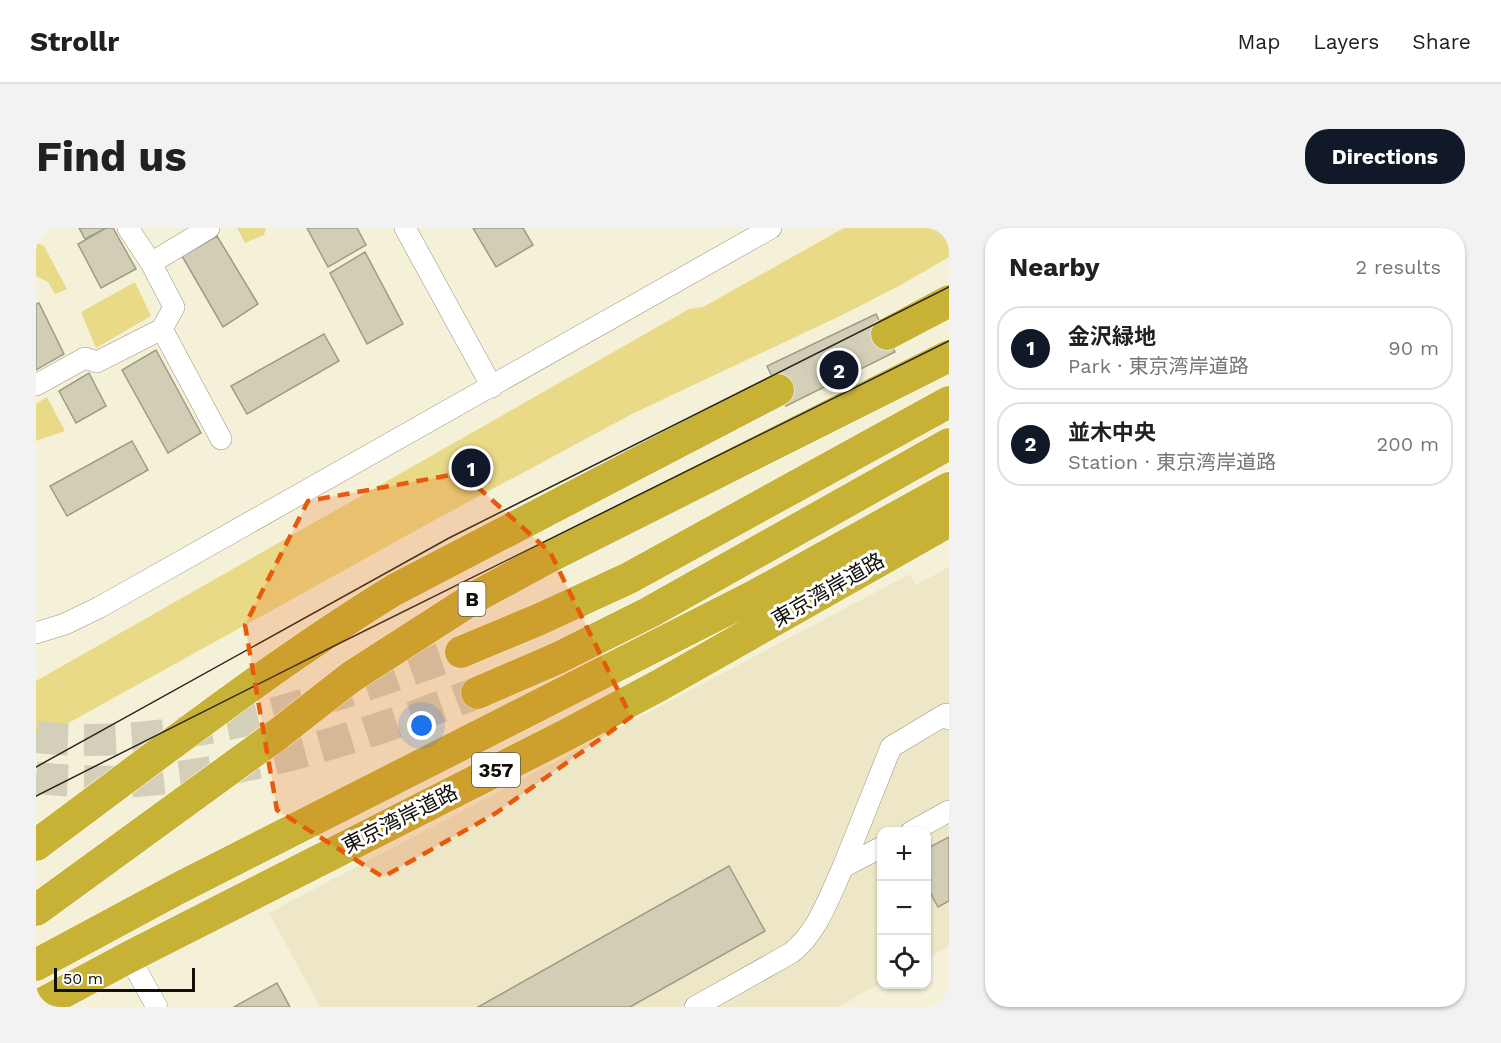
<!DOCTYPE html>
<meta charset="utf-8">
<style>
body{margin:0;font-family:"Work Sans","Noto Sans JP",sans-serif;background:#f2f2f2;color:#202124}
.controls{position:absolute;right:18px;bottom:18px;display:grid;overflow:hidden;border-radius:12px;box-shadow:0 2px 4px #0004}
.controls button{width:54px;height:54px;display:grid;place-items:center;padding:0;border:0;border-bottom:2px solid #e0e0e0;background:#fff;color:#202124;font:30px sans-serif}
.scale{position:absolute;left:18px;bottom:15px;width:141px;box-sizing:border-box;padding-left:6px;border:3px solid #110f07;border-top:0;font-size:16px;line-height:21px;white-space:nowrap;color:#110f07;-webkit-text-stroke:4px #fff;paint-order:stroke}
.you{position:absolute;left:386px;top:498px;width:21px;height:21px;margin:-15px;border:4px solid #fff;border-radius:50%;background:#1a73e8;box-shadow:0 0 0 9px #1a73e833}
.badge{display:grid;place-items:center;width:39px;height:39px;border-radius:50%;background:#111827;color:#fff;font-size:20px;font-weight:700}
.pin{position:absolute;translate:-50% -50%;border:3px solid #fff;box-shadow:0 2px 6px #0006}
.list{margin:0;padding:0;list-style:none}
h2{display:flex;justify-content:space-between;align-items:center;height:78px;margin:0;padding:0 24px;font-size:26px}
h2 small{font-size:20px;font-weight:400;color:#757577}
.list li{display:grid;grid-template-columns:39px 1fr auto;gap:18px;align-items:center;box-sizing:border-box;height:84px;margin:0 12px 12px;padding:0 12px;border:2px solid #e0e0e0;border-radius:24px}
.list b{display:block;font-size:22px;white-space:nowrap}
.list p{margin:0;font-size:20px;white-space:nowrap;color:#757577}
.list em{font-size:20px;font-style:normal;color:#757577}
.icon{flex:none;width:33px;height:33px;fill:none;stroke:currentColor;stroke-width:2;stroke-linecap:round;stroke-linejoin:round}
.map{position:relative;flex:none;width:913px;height:779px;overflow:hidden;border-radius:24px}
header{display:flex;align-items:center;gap:36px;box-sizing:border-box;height:84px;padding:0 30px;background:#fff;border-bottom:2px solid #e0e0e0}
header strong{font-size:28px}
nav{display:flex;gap:33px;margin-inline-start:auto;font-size:21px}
.intro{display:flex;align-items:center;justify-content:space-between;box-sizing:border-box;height:144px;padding:0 36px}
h1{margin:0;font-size:42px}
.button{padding:15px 27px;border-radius:24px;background:#111827;color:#fff;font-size:21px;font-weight:700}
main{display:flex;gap:36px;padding:0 36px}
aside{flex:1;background:#fff;border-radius:24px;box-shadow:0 2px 4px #0004}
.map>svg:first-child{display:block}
.built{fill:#ede7c7}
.green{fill:#e9da87}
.building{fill:#d2ceb6;stroke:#9e9b84;stroke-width:1.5}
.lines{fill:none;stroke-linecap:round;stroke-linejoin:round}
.highway-tunnel{stroke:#d3cfb9;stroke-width:32;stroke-dasharray:32 16;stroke-linecap:butt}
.minor-casing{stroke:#98947e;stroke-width:22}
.highway-casing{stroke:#fff;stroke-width:33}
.minor{stroke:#fff;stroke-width:21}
.highway{stroke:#c7b236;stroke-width:32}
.tram{stroke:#28261c;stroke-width:1.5}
.marked{fill:#e8590c;fill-opacity:0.2;stroke:#e8590c;stroke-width:4.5;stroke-dasharray:12 8;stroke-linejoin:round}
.labels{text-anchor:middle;stroke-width:6;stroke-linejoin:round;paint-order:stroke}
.shield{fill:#fff;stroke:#585751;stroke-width:1.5}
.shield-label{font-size:20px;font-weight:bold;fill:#110f07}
.street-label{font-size:21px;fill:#110f07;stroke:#fff}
</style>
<header>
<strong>Strollr</strong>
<nav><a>Map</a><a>Layers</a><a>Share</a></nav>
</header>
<div class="intro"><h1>Find us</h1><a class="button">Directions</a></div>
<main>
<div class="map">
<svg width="913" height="779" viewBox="0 0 913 779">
<rect width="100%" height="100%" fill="#f5f1d8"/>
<path class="built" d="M913,339V718L891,731L890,604H846L845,755L802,779H284L233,685L874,346L880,357Z"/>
<path class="green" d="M201,0H230L228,7L209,15Z
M808,0H913V29L863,58L802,89L596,186L395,294L0,513V453L653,81L667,79Z
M0,15L8,18L31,61L19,66L12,54L0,48Z
M99,54L115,88L60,120L45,84Z
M11,169L29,203L0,213V176Z"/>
<path class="building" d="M43,0H70L49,11Z
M70,0H77L100,41L65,60L42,16Z
M271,0H321L330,17L292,39Z
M437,0H487L497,17L460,39Z
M181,8L222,76L187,99L146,28Z
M329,24L367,96L331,116L294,45Z
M3,75L28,126L0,142V76Z
M840,86L859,124L750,178L731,138Z
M288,106L303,133L211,186L195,158Z
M120,122L165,205L132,225L86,142Z
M53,145L70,178L40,195L23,163Z
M96,213L112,242L31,288L14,258Z
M913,609V673L902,679L890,657V621Z
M693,638L729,703L594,779H442Z
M241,755L254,779H198Z"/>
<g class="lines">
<path class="highway-tunnel" d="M742,162L851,106
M0,509C147,525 289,472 425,424
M0,550C33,553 67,555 101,553C218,545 331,507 441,465"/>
<defs>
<path id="minor" d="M92,0L115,35L173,0
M369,0L456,159
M115,35L138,79L126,101L185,211
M0,157L49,130L61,134L126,101
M0,405L29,396L64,379L735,0
M875,604L913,583
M846,619L807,639L855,519L910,486L913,491
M93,729L121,779
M659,779L755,725C782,704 793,669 807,639"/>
<path id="highway" d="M851,106L913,73
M425,424L504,391L593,350L913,174
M441,465L522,430L614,384L913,216
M0,617C118,530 233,439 358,362L742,162
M0,682L242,506L315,449L441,368L511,330L913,128
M0,737L141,661L720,367L913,260
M0,779L93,729L530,507L624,457L913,293"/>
</defs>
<use href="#minor" class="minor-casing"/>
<use href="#highway" class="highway-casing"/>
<use href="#minor" class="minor"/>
<use href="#highway" class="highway"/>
<path class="tram" d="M0,539L413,310L913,59
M0,568L296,419L913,113"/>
</g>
<path class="marked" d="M426,245L514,324L595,489L460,585L347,649L241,582L209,397L272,273Z"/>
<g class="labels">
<g class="shield">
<rect x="422.5" y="354" width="27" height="34" rx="4.5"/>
<rect x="436" y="525" width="48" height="34" rx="4.5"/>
</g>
<g class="shield-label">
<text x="436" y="378">B</text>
<text x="460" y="549">357</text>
</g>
<g class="street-label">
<text transform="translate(792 362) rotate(-30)" y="7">東京湾岸道路</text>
<text transform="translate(364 591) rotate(-27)" y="7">東京湾岸道路</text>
</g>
</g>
</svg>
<div class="controls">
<button>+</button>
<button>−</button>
<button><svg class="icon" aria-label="locate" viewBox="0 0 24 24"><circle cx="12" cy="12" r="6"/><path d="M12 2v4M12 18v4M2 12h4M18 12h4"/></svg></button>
</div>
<div class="scale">50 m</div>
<div class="you"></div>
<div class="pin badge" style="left:435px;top:240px">1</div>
<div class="pin badge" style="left:803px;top:142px">2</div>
</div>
<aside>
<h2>Nearby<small>2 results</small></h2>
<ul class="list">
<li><span class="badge">1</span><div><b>金沢緑地</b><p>Park · 東京湾岸道路</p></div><em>90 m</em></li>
<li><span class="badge">2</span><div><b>並木中央</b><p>Station · 東京湾岸道路</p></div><em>200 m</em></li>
</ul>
</aside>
</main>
